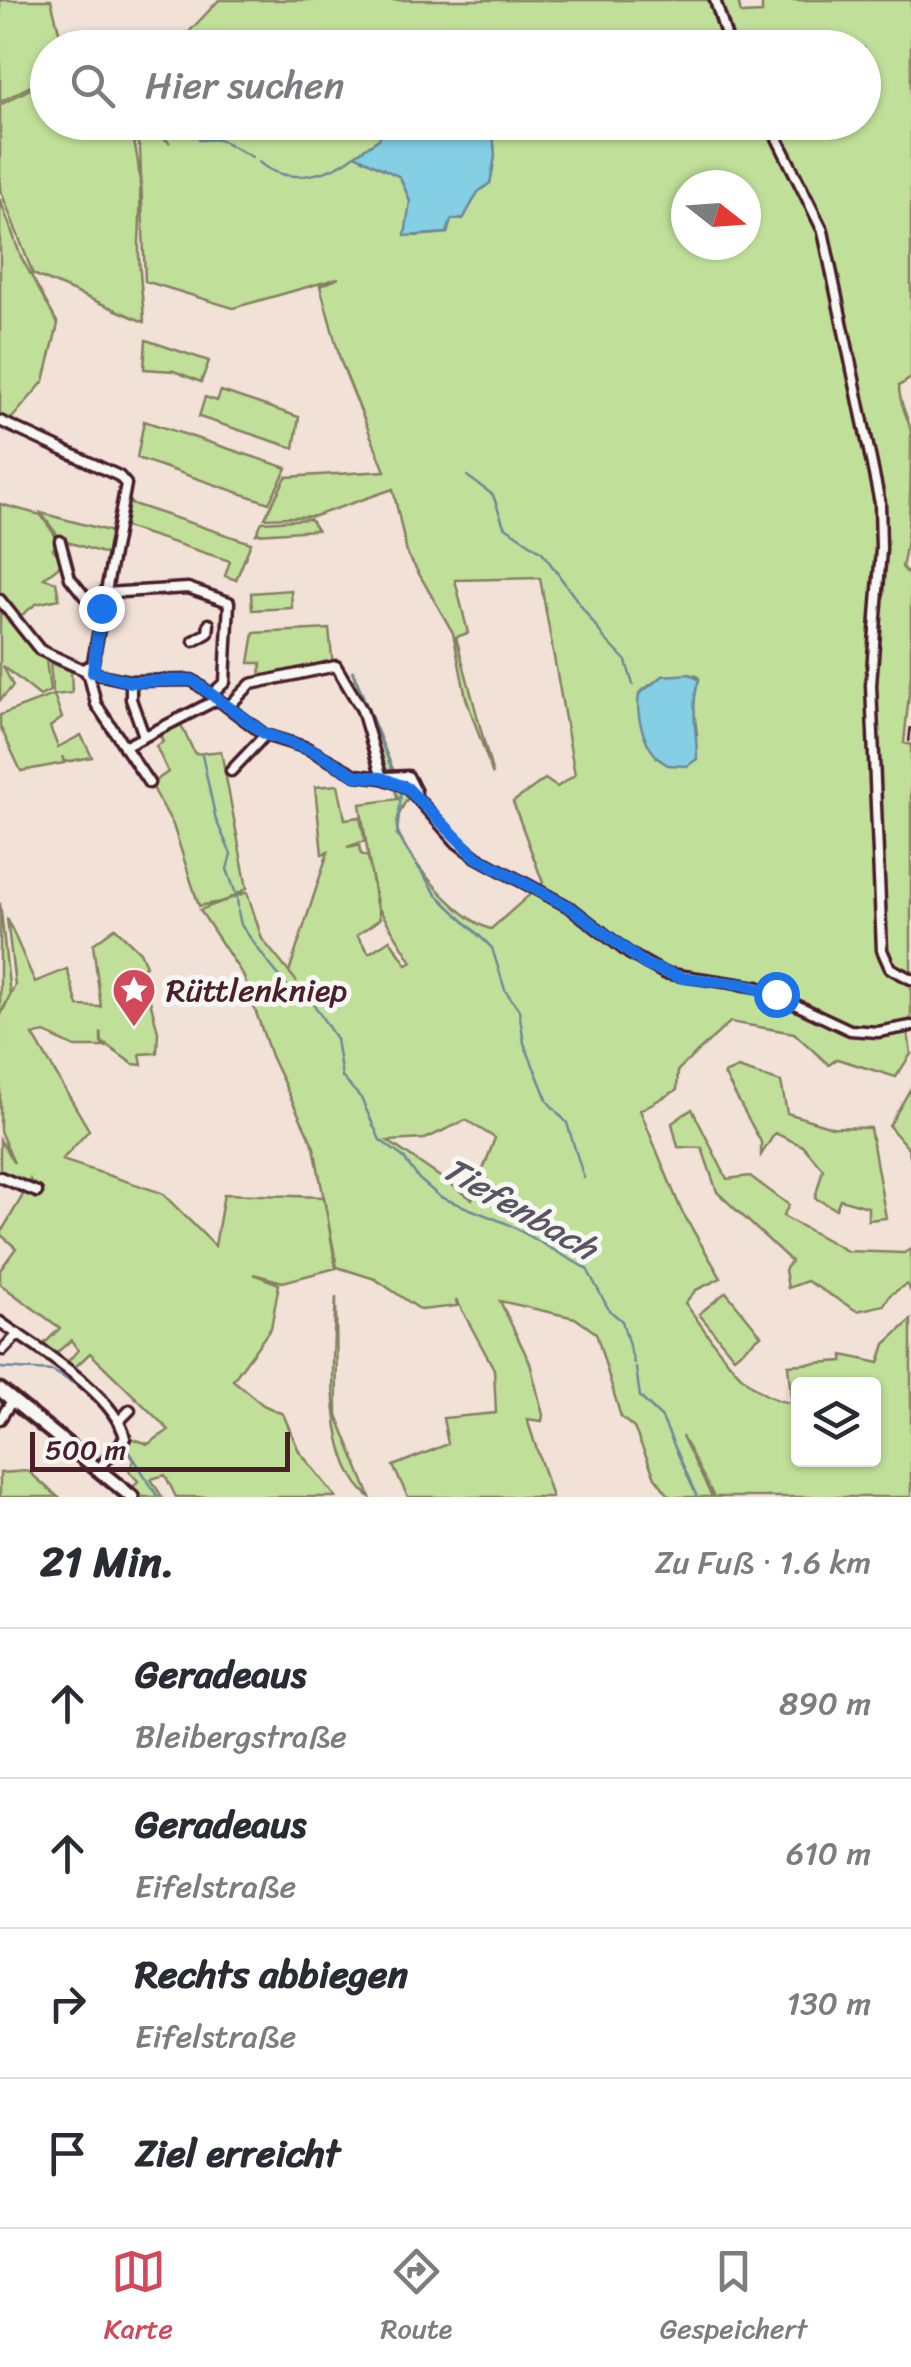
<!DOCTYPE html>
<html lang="de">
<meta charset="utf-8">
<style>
body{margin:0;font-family:Sriracha,sans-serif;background:#f2f2f3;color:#2b2b33}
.controls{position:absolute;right:30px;bottom:30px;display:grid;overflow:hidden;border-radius:10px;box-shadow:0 2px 8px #0004}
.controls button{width:90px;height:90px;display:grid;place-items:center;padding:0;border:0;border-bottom:2px solid #e1e1e2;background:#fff;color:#2b2b33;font:50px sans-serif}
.compass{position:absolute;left:671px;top:170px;width:90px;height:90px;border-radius:50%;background:#fff;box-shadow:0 2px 8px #0004;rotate:107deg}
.scale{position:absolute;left:30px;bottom:25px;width:260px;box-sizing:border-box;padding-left:10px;border:5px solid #4a1f2b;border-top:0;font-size:28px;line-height:35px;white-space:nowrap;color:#4a1f2b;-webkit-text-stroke:8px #f6f6f2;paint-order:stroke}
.stop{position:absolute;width:30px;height:30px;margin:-22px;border:8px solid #1a73e8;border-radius:50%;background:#fff}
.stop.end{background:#1a73e8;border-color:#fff;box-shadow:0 2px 10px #0008}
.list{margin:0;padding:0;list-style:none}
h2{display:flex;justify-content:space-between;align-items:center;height:130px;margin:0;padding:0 40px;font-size:42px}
h2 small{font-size:32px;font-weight:400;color:#7c7c81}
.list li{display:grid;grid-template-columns:65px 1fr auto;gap:30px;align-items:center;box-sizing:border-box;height:150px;padding:0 40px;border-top:2px solid #e1e1e2}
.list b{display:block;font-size:38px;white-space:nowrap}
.list p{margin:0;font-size:32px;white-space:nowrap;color:#7c7c81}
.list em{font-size:32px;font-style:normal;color:#7c7c81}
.icon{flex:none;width:55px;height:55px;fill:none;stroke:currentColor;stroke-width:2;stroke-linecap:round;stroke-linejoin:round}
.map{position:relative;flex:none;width:911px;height:1497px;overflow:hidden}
.search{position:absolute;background:#fff;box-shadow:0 2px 8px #0004;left:30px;right:30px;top:30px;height:110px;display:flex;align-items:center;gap:25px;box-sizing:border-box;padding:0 35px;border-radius:55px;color:#7c7c81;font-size:38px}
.sheet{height:730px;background:#fff}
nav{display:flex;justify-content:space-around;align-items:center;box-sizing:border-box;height:140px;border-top:2px solid #e1e1e2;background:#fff;font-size:28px;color:#7c7c81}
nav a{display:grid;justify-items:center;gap:5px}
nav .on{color:#d1495b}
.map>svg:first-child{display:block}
.green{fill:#c0e099;stroke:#858062;stroke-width:2.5;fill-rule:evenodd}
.water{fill:#84cfe4;stroke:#6d899a;stroke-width:2.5}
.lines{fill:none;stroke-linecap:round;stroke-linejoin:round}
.stream{stroke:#6d899a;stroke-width:2.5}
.minor-casing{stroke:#4a1f2b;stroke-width:15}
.major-casing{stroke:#4a1f2b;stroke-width:19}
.minor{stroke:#f6f6f2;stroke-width:8}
.major{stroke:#f6f6f2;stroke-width:11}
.rail{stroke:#4a1f2b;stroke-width:2.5;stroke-dasharray:15 8;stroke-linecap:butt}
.route{stroke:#1a73e8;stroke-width:12}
.labels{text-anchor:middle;stroke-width:10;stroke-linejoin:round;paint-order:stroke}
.poi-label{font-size:32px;fill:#4a1f2b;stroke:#f6f6f2;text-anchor:start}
.water-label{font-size:35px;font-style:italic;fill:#5b5462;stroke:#f6f6f2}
</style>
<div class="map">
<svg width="911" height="1497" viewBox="0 0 911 1497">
<rect width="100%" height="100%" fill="#f1e1d7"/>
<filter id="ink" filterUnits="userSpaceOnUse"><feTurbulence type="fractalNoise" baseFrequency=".01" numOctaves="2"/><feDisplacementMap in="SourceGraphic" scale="20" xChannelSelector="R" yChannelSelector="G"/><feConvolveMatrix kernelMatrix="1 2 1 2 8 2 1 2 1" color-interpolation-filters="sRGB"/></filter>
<g filter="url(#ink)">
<path class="green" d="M0,0H51L63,47L48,48L47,77L0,102Z
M219,0H713L728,47L481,48L448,41L444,48H174Z
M717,0H738L741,14L762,13V0H911V378L899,386C899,405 908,415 911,432C911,468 911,532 902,567L911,578V674L904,743L911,745V1022L907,1024L911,1054L896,1077L837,1059L829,1065L794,1033L730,1022L678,1070L677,1090L640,1110L681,1210L721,1278L696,1290L685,1303C714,1341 747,1404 798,1403V1460H874V1384H798V1397H791L788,1365L843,1361V1355L879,1363L885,1344L911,1320V1497H714L682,1436L712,1497H670L655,1477L634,1428L621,1417L596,1333L575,1318L500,1301L530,1363L543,1415L542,1421L527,1419L552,1497H408L393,1466L448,1444L443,1418L496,1413L494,1369L456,1299L457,1306L421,1310L375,1279L337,1267L314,1147L271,1056L244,977L200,910L247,892L262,939L297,982L289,972L328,852L322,854L315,787L338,785L345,819L360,817L365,841L347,847L359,845L361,854L368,857L380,919L357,935L369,953L390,940L407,965L412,962L376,904L360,804L398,799L393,784L410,794C404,805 393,820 398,832C407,860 463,923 491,929L543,883L513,802L545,779L557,787L575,775L540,578L455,580L468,633L456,637L493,775L466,698L453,633L407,553L393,489L315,516L265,518L286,477L385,471L341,362L320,286L339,278L233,308L145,281L140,149L130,123H143L170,143L146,123H385L379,139L355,155L400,177L410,201L415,236L447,233L451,219H463L478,192L490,183L495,156L492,123L864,122V48L732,47ZM686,185H746V245H686ZM695,675L699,678L693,701L697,735L668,765L657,758L640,692L663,676ZM466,1120L495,1138L472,1199L388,1141L425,1139Z
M47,80L48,122L128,123C143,162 141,200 139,242C138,268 143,296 144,322L33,274L0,189V105Z
M0,199L21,257L58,324L44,381L7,424L0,417Z
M146,340L209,361L201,382L174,371L144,369Z
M221,391L299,417L294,448L199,417L205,397L217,401Z
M144,421L287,468L269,503L137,458Z
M127,502L251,543L236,580L225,576L230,561L122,526Z
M0,504L41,515L59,541L53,549L64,562L44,578L56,582L59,599L36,604L18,618L0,596Z
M41,513L116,533L112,556L61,540Z
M310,519L317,530L256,534L262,522Z
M291,590L292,608L252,610L251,593Z
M0,602L46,660L50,691L40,696L3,666L13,686L0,700Z
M329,629L333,666L260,681L261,663H249L254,633Z
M50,663L71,671L72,693L54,695L62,718L50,727L58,747L81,735L92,757L65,762L62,756L64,763L21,771L0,726V715L53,695Z
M352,670L394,772L388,775L348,682L355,679Z
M179,721L195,754L221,751L247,888L225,901L199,906L173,825L151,784L168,772L156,746L163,742L158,731Z
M0,903L10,995L0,1015Z
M7,918L35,982L67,969L78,1006L101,1007L93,944L115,928L140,952L146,966L142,968L158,1032L157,1053L140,1054L142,1065L133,1064L102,1042L101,1032V1043L105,1047H75L45,1033L33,1035L89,1130L62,1160L162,1193L215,1246L224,1194L324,1197L336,1268L283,1282L253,1274L279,1284L271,1328L233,1380L263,1405L283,1414L299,1451L336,1497H176L165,1475L151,1479L162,1497H136L130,1491L138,1481L129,1471L134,1460L123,1444L131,1438L148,1444L169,1430L90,1353L70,1372L64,1366L78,1350L71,1340L52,1357L41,1347L60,1328L0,1284V1270L16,1248L0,1234L26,1190L34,1189L30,1180L29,1185L0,1175V1140L14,1163L0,1131V1017L15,985Z
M738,1068L781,1082L787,1113L832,1127L870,1128L886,1218L868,1220V1207L840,1199L836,1209L815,1198L823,1169L803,1146L775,1133L761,1155V1142L724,1074Z
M911,1088V1159L908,1148L889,1126Z
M692,1109L727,1179L750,1176L789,1205L783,1216L847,1251L904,1253L911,1249V1292L907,1284L890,1295L884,1305L857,1311L807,1281L788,1288L785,1270L791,1261L717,1192L702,1148L678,1147L672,1123Z
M726,1292L761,1335L734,1357L699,1314Z
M336,1297L337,1415L370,1497C323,1461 333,1351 336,1297Z
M28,1471L58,1497H0V1473Z"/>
<path class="water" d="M385,123H492L495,156L490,183L478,192L463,219L451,220L447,233L405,236L410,201L400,177L355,155L379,139Z
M690,674L699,680C690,703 697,733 697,759L687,766L668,765C646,754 635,718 639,694L663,676Z"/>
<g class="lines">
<path class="stream" d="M177,122L192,129L200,140L219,139L252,157
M259,162C286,186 329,176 355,155
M467,476L493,495L504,526L542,552L605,639L626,661L633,685
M353,671L393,772
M202,755L216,820L231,854L227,869L236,894
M397,787L401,792L397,835L436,894L492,948L505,990L519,1010L524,1043L548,1102L567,1123L584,1178
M237,897L238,908
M238,911L241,925L267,961L288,987L311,1000L336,1039L342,1077L361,1098L380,1140L403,1157L419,1179L440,1197L508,1224L587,1269L609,1310L622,1321L634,1363
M593,1255L595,1260
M0,1368L53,1371L91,1394
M636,1368L640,1397L662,1418L697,1497
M97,1400L158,1497"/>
<defs>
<path id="minor" d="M715,0L730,48
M769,122L823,231L880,503L881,549L871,685L882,950L890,968L911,979
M0,421L119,476L126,484L92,667
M60,541L70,578L101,617
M105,593L188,588L229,602L225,682L212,694
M0,600L40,650L84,670
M194,641L208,633L209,624
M93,672L87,674L85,668L89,666L97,674L130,681L192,680L265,735L307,748L356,775L382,778L407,787L457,843L476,857L571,908L630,954L664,973L758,987L850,1030L878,1032L911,1026
M89,675L96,704L149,783
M131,682V699L144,736
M228,707L251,684L336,666L362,710L382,778
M124,747L218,699
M231,771L265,735
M386,777L408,776L416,792
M0,1177L37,1192
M0,1322C36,1348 115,1393 125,1438L100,1467
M3,1350L18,1334
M0,1419L12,1401
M119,1421L130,1410"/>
<path id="major" d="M0,1390L132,1497"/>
</defs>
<use href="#minor" class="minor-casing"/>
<use href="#major" class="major-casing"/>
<use href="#minor" class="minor"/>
<use href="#major" class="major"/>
<path class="rail" d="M909,742L911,724"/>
</g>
</g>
<g class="lines" filter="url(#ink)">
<path class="route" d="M101,608L93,672L131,682L192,680L265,734L314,751L356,776L382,778L407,788L476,857L571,908L646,965L683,978L740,984L776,994"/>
</g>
<defs>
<symbol id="sight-pin" viewBox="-11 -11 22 30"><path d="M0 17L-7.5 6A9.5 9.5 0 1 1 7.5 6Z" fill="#d1495b" stroke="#f6f6f2"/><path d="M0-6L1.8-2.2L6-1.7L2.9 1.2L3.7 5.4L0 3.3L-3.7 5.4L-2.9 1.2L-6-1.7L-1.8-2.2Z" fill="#fff"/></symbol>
</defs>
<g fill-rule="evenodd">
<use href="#sight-pin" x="109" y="965" width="50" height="68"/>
</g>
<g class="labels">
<g class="poi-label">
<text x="166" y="1001">Rüttlenkniep</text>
</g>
<g class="water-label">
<text transform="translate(520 1208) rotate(30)" y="12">Tiefenbach</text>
</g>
</g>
</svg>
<div class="controls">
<button><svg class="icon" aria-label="layers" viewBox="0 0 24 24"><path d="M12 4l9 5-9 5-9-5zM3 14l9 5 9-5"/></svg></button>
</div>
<svg class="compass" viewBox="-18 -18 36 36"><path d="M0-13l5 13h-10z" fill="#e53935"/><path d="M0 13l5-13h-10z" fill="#7c7c81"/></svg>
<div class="scale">500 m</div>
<div class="stop" style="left:776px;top:994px"></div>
<div class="stop end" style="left:101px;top:608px"></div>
<div class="search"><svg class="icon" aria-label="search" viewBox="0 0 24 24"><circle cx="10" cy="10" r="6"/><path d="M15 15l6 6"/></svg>Hier suchen</div>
</div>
<section class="sheet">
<h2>21 Min.<small>Zu Fuß · 1.6 km</small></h2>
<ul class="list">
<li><svg class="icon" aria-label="ahead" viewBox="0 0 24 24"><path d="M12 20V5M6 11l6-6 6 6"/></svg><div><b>Geradeaus</b><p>Bleibergstraße</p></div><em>890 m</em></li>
<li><svg class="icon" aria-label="ahead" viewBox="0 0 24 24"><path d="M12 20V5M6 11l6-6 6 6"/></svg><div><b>Geradeaus</b><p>Eifelstraße</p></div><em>610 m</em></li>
<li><svg class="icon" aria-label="right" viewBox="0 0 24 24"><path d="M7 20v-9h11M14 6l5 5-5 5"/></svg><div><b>Rechts abbiegen</b><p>Eifelstraße</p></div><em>130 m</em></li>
<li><svg class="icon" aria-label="arrive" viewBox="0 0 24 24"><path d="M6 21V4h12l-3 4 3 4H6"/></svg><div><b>Ziel erreicht</b></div></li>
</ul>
</section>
<nav>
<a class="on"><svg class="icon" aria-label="map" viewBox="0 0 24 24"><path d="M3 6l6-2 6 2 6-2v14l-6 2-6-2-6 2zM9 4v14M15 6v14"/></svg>Karte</a>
<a><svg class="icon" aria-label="directions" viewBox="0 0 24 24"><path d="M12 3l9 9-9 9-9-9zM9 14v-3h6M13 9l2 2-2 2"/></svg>Route</a>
<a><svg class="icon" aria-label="saved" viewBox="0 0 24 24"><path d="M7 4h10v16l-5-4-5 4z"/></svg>Gespeichert</a>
</nav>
